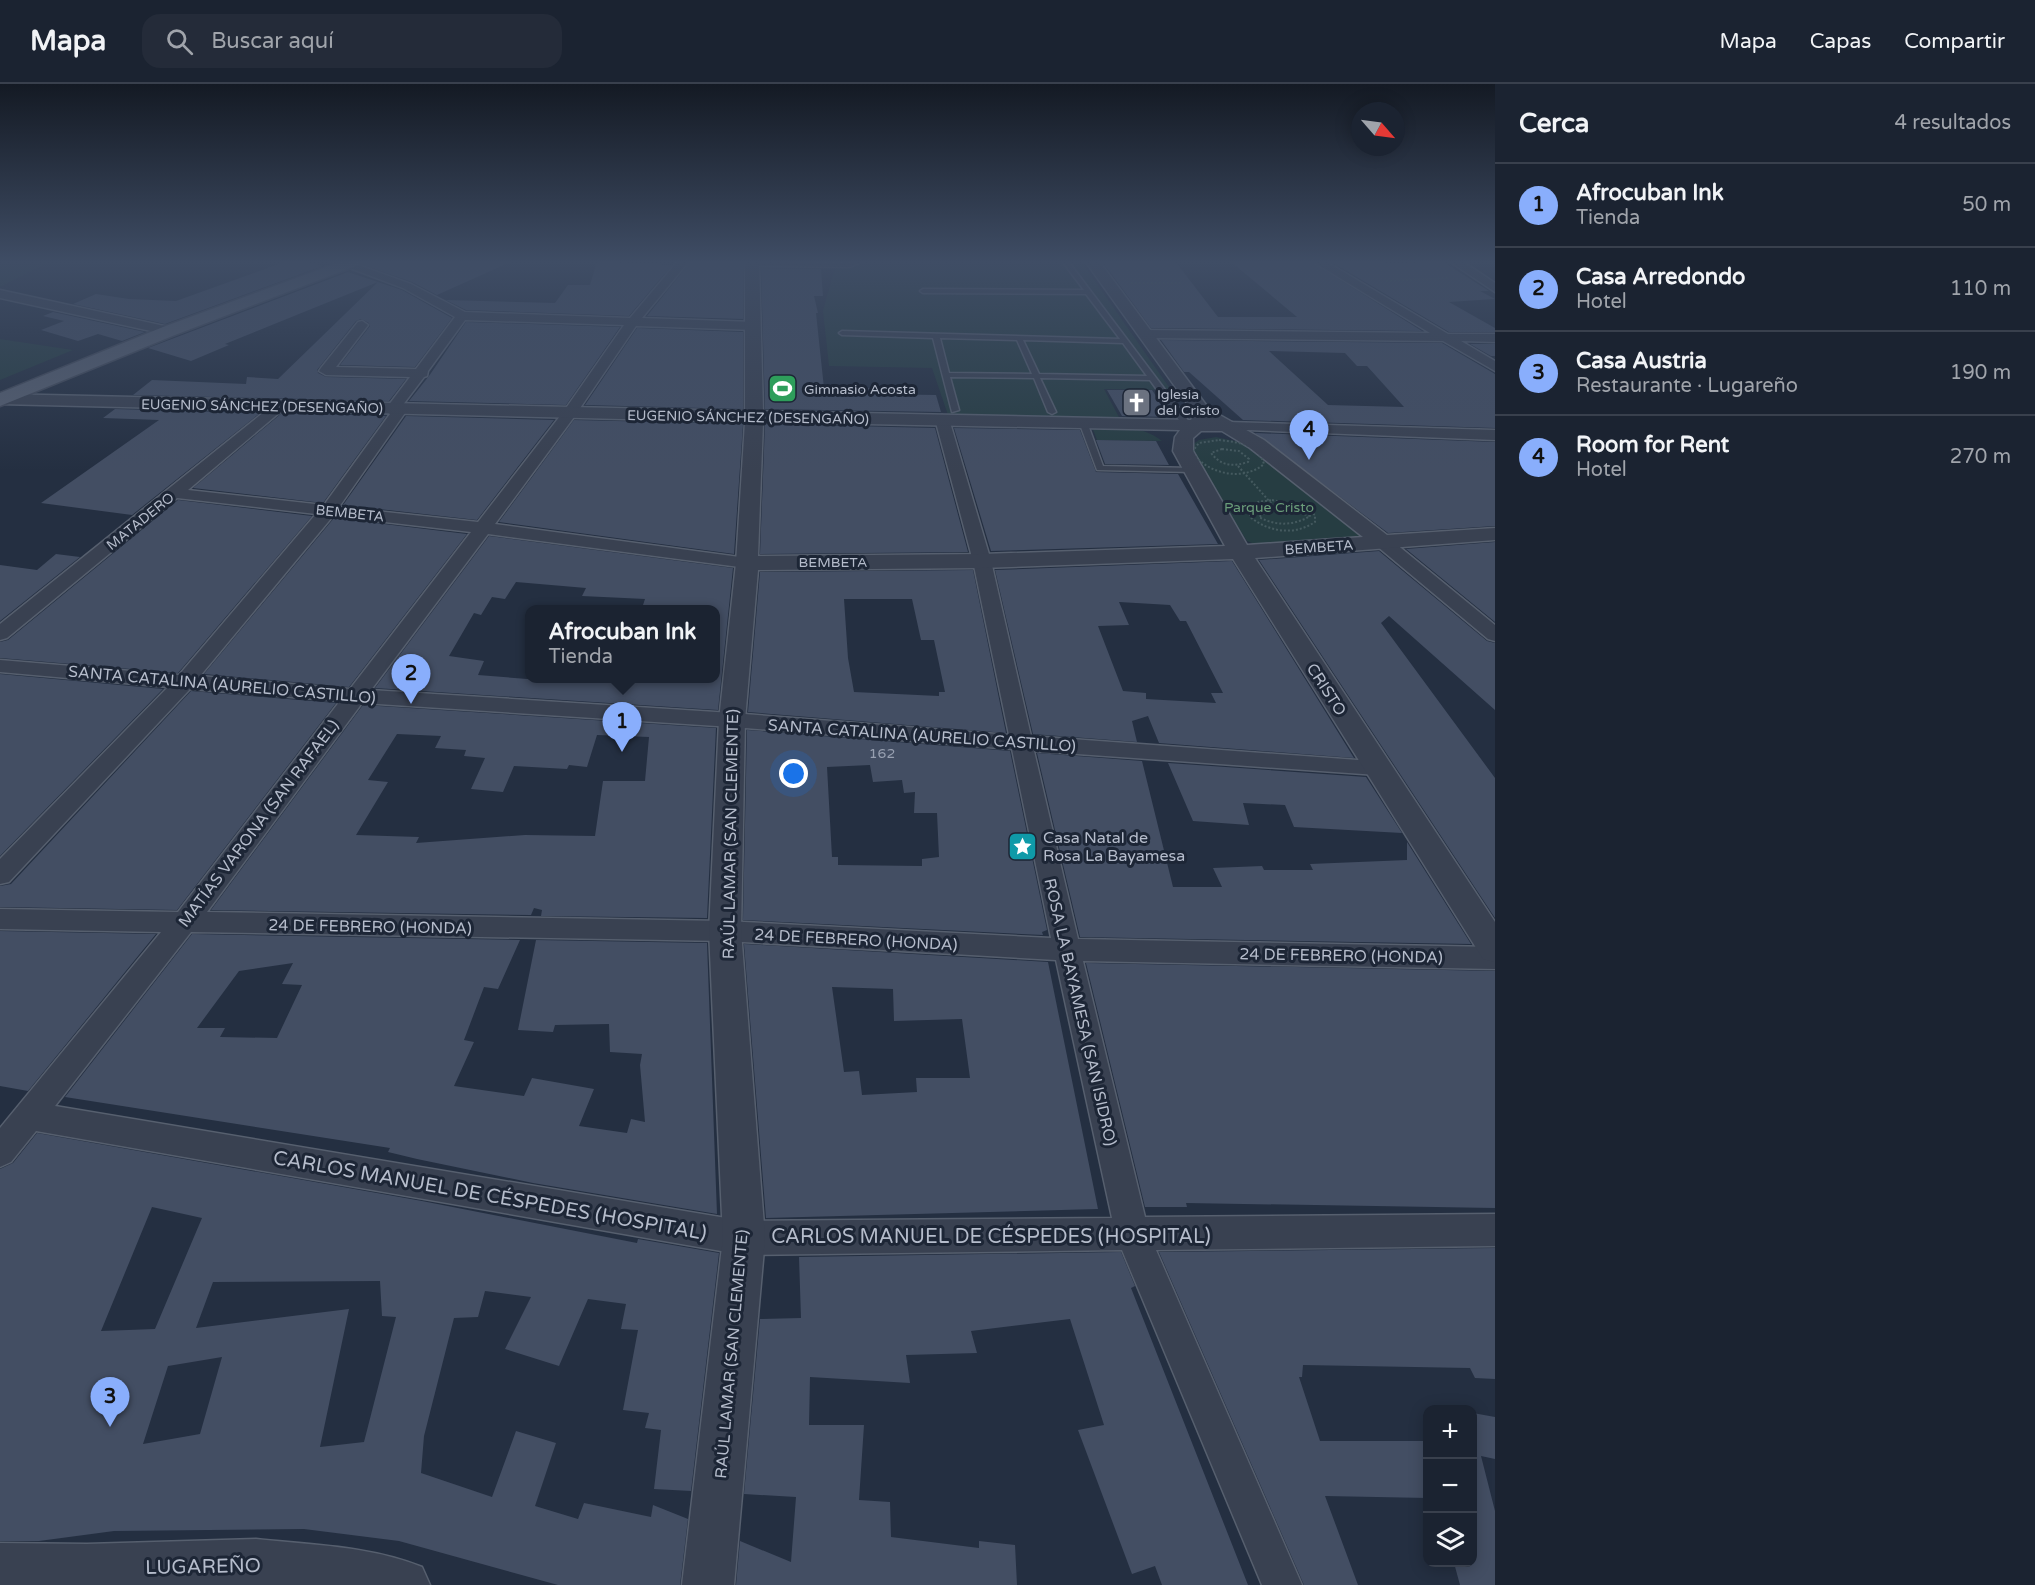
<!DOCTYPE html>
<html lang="es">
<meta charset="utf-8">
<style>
body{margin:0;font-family:"Varela Round",sans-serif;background:#242b39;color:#f1f3f6}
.controls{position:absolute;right:18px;bottom:18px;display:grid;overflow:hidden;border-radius:12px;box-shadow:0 3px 15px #0003}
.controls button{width:54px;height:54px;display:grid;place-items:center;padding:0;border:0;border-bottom:2px solid #39404d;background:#1b2331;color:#f1f3f6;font:30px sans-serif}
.compass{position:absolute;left:1351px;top:18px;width:54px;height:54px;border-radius:50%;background:#1b2331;box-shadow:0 3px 15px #0003;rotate:118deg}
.you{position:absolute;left:794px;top:690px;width:21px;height:21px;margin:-15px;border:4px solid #fff;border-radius:50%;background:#1a73e8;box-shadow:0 0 0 9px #1a73e833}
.badge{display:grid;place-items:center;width:39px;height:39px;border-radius:50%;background:#89aefc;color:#111;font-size:20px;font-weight:700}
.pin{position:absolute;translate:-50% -50px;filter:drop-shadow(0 2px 3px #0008)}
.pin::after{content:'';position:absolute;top:32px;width:21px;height:18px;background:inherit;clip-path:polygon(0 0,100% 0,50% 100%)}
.popup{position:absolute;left:525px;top:521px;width:195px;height:78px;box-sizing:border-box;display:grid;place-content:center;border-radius:12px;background:#1b2331;filter:drop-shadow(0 2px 4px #0005);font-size:20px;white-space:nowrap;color:#a0a4ab}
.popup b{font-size:22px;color:#f1f3f6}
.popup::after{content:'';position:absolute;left:50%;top:100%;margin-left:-12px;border:12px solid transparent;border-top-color:#1b2331}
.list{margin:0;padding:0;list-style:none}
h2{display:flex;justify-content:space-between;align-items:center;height:78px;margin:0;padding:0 24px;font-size:26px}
h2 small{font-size:20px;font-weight:400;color:#a0a4ab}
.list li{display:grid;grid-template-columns:39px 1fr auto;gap:18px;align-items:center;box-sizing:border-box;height:84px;padding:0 24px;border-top:2px solid #39404d}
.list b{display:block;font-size:22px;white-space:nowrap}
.list p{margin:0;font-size:20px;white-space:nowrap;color:#a0a4ab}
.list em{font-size:20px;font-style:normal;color:#a0a4ab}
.icon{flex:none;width:33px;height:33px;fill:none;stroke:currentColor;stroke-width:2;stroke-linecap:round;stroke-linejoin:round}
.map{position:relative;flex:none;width:1495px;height:1501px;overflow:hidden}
header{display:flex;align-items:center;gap:36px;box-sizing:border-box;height:84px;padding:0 30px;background:#1b2331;border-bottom:2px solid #39404d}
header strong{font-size:28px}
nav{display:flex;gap:33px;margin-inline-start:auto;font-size:21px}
.search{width:420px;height:54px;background:#242b39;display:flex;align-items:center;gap:15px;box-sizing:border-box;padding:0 21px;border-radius:18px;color:#a0a4ab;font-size:22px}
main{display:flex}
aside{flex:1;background:#1b2331}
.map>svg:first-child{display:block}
.green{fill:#263d42}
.building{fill:#434e63;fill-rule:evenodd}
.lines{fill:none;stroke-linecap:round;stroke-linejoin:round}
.service-casing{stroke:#565f6e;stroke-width:3}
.minor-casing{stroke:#565f6e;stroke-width:3}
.tertiary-casing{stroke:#565f6e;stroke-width:3}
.primary-casing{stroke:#424a5a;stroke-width:3}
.path{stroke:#455a5f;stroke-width:2;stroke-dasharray:2 2;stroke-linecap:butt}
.service{fill:#394151;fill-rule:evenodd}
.minor{fill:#394151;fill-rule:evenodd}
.tertiary{fill:#394151;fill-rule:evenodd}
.primary{fill:#576071;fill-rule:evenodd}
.labels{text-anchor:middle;stroke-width:6;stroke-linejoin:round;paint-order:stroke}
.far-poi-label{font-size:14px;fill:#b5bccb;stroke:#1d2636;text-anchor:start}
.far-street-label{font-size:14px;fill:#b5bccb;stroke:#1d2636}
.far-park-label{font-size:14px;fill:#6b9d7a;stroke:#1d2636}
.number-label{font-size:14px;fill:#98a0b1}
.street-label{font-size:16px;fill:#b5bccb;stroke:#1d2636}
.poi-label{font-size:16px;fill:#b5bccb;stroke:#1d2636;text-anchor:start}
.near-street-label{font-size:20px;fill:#b5bccb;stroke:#1d2636}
</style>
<header>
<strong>Mapa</strong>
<div class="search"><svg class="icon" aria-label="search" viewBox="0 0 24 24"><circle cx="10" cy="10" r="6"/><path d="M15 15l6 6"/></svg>Buscar aquí</div>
<nav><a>Mapa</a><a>Capas</a><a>Compartir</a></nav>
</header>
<main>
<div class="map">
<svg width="1495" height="1501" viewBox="0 0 1495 1501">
<rect width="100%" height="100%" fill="#242f41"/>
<path class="green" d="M0,177H51L0,203Z
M846,177H1081L1171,306L1104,305L1120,335L948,331L932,284L829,282L823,227L835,183H845Z
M0,255L73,266L0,296Z
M1092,343C1118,344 1140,340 1162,357L1097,356Z
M1216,353L1249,360L1362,449L1357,455L1257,461L1247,457L1194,376L1189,363L1199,356Z"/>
<path class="building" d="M287,177H304L323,182L165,240L73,220L96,210L129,215L176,217Z
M366,177H513L437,211L412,198L364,181Z
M597,177L672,181L629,232L466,226L446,216L555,219L568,201H590Z
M691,177H743V235L647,232Z
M1102,177H1175L1218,233H1297L1230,177H1310L1422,247L1151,244Z
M1330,177H1382L1387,180L1442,177L1489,207H1480L1495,215L1449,218L1495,244V248H1449Z
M761,184L821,185L823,212H814L818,229H816L824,304H874L875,310L936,311L941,328L765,325Z
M348,188L402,206L452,234L415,283L340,281L370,242L369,239L361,235L356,237L317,286L318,289L326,293L406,295L389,317L133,311L152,296L246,300L247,293L278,295L378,198L225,260L229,261L191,277L148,264Z
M53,228L145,248L122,257L98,250L78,257L41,246L64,237L43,232Z
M466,238L620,243L566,321L409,317L429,292Z
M637,244L743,248V325L585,321Z
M1161,256L1442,259L1495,290V344L1243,336L1189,288H1184ZM1269,267L1345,269L1357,282H1367L1404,323L1328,321Z
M1470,260H1495V272H1491Z
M1107,306H1152L1170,333L1122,332Z
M115,325L260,329L132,431L41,419L159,336L103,334Z
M282,329L386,332L323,419L193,404Z
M406,332L554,336L477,436L343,421Z
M574,336L743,340L734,470L499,438Z
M765,340L935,344L968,468L760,470Z
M954,344L1080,346L1096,388L1178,390L1218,460L991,467Z
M1255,349L1495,358V442L1388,449Z
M1096,356L1156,357L1169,381L1105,380Z
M178,416L312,432L178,589L0,574V558L8,556Z
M334,434L467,450L349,603L204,590Z
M489,452L733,484L718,626L375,604ZM516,498L586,504L582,512L645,515L643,521L655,522L654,525H715V594L540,596L478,591L484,577L449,572L474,529L481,531L492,513L505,515Z
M1495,458V538L1406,465Z
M1379,467L1487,557L1495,559V626L1389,532L1381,539L1495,694V834L1259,476Z
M56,470L80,473L0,537V481L37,486Z
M1232,477L1354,674L1159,659L1148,632L1132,637L1137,658L1033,650L995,486ZM1119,518L1170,521L1180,537H1186L1223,609H1211L1216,619L1146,615V609L1123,607L1098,542L1129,541Z
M973,486L1006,649L748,628L760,488ZM844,515H912L921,556H934L945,608H939V612L854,608L848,574Z
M0,590L163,605L0,772Z
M191,607L336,619L177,826L0,823V802L11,800Z
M363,621L716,644L707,834L541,832L542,826L534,824L531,831L211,826ZM397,650L441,652L435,664L466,666L464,672L485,674L471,705L503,708L514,682L567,685L569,681L587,683L597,651L649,653L645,697H603L595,752L525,751L416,759L419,753L356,751L388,698L368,696Z
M747,646L1010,667L1047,846L1042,848L1043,851L743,836ZM870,681L873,698L902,696L904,709L915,708L914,729H937L939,773L922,775V782L838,781V773H832L827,683Z
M1037,669L1142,677L1173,803H1222L1213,784L1262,782L1264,786H1313L1310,780L1407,776V758L1471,860L1080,853Z
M1168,679L1366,693L1402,749L1294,743L1285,721L1243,719L1249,741L1193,737Z
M0,847L156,850L28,1007L0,1002Z
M192,850L520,856L498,905L484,903L464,956L474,958L454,1002L524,1012L532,994L594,1005L579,1042L627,1049L631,1035L645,1038L640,981L642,970L610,968L609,940L555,941L553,948L518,946L536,856L707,859L717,1130L533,1099L417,1075L388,1068L390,1064L65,1013ZM293,879L282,900L302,901L277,954L220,953L225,944H197L239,887Z
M744,860L1048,878L1098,1125L766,1134ZM832,903L893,905L894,937L962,935L970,994H916L917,1008L862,1011L859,987L844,988Z
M1086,879L1495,887V1124L1186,1119L1187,1123H1145Z
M37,1049L422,1117L637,1159L638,1155L719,1169L691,1407L654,1405L661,1346L645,1344L649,1329L623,1326L638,1246L621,1245L626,1220L588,1215L559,1282L505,1265L531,1213L485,1207L478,1233L454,1234L424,1352L421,1389L492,1413L516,1347L556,1359L535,1422L578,1435L584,1419L651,1433L653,1421L688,1435L680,1501H558L399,1457L304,1445L114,1447L39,1457H0V1085L13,1079ZM152,1123L202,1134L155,1245L101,1247ZM380,1197L382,1232L396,1233L364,1358L320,1363L349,1225L196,1244L213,1198ZM222,1273L200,1350L143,1360L168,1282Z
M1495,1164V1295L1475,1294L1470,1284L1303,1281L1302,1293H1299L1320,1357H1428V1414L1325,1412L1358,1501H1304L1159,1168Z
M1121,1168L1135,1202L1131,1204L1248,1501H1162L1155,1482L1132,1490L1078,1346L1104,1341L1070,1235L971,1247L977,1269L906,1271L910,1299L810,1293L809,1341H864L859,1416L890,1418L891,1453L979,1464V1457L1015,1461L1017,1501H736L740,1457L791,1478L796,1413L744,1410L760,1235L801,1234L799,1173Z
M1473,1329L1495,1333V1375L1481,1372L1495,1427V1501H1460L1454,1479H1473Z"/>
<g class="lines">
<defs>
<path id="service" d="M855,177H863L850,183L752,182L749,180L752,178L849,179Z
M1062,177H1068L1190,339V343H1184L1150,296L1040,294L1056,328L1052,330L1048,328L1034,294L950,293L959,326L952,328L933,254L842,251L839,249L842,247L1120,255L1086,210L923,209L920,207L923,205L1084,206ZM940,254L1017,256L1032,290L949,289ZM1023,256L1123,259L1147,292L1039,290Z
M1080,336L1087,338L1103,382L1192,384L1196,386L1192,388L1097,386L1079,338Z"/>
<path id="minor" d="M331,177H347L411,200L465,228L630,234L678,177H689L642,234L754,238L760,242L754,246L636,242L574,333L495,440L747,474L753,475L756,479L753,483L747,484L488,450L371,606L732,629L1009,651L973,477L935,335L942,331L949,335L991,477L1031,652L1385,678L1388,683L1385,688L1377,691L1034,667L1078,855L1495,863V885L1083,877L1145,1133L1495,1130V1162L1156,1166L1302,1501H1262L1122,1166L744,1171L36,1047L11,1078L0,1083V1044L161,848L0,845V825L178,828L340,617L190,605L9,798L0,800V775L168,603L0,588V576L179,591L316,430L177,414L7,554L0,556V540L274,320L279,319L286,323L188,406L324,421L390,330L385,326L410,293L326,291L319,287L321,284L358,238L362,237L368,241L336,283L416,285L455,233L403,204ZM465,236L624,241L564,327L478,438L339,423L407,326L402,322L424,293L427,292L428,287ZM333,432L471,448L350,605L200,592ZM362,619L732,643L1012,665L1051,854L725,837L207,828ZM191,848L725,857L1056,876L1112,1134L744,1137L55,1022Z
M1312,177H1325L1448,250H1495V258L1461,257L1495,277V287L1443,257L1144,254L1138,250L1144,246L1430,249Z
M1449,177H1462L1495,199V208Z
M0,206L169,243L175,247L169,251L0,214Z
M1228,338L1495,346V356L1223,345L1221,342Z
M1384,454L1390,455L1495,541V557L1488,555L1378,463L1375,459L1378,455Z"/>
<path id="tertiary" d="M745,177H759L763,327L1191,336L1194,329L1085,177H1099L1209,325L1264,356L1387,451L1495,444V456L1255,474L1495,838V878L1483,875L1233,475L982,484L758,486L745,636L741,847L765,1154L734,1501H682L723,1154L709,847L719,636L736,479L745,338L0,320V310L745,327ZM763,338L1180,346L1175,353L1173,367L1225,462L982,470L758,472ZM1201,347H1222L1250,364L1363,453L1247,461L1193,367V354Z
M256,1455C311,1461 371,1462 422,1483L430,1501H0V1459L87,1460Z"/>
<path id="primary" d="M342,177H364L361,180L175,251L0,322V309L163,243Z"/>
</defs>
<use href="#service" class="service-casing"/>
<use href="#minor" class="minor-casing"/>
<use href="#tertiary" class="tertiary-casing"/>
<use href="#primary" class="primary-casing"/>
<path class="path" d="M1386,197L1450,194
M1131,199H1181
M1219,356C1237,358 1258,360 1264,380C1243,398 1207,390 1192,368L1199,359Z
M1222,365L1239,367L1249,375L1248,378C1233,383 1221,382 1211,369Z
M1238,382L1277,426
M1272,416L1301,422L1315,431V438C1294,452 1269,448 1250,433V428L1258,418Z
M1277,426L1294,427L1310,432C1294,442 1275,442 1259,433L1266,428Z"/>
<use href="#service" class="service"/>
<use href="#minor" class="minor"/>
<use href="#tertiary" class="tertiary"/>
<use href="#primary" class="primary"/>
</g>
<linearGradient id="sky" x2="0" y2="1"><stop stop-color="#141a24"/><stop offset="0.46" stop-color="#3f4d65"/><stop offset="1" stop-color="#3f4d65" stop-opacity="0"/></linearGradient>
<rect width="1495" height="387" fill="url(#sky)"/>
<defs>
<symbol id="stadium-square" viewBox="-11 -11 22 22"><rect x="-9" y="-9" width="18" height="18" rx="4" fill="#2e9e5b" stroke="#1d2636"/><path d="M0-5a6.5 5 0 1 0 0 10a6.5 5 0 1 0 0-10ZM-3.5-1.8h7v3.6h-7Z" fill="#fff"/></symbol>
<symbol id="church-square" viewBox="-11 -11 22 22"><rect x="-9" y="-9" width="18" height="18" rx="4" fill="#6b7280" stroke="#1d2636"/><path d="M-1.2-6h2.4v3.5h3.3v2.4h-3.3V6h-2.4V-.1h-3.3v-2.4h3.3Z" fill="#fff"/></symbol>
<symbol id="sight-square" viewBox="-11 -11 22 22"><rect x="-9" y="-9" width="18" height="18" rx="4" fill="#0f9aa8" stroke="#1d2636"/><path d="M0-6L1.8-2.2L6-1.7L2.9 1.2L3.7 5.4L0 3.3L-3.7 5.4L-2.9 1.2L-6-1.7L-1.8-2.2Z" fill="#fff"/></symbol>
</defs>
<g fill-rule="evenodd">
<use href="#stadium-square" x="766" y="288" width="33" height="33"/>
<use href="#church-square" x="1120" y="302" width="33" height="33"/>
<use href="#sight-square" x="1006" y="746" width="33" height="33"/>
</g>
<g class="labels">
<g class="far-poi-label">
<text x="804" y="310">Gimnasio Acosta</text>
<text x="1157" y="315">Iglesia<tspan x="1157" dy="16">del Cristo</tspan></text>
</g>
<g class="far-street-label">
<text transform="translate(262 322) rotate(1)" y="5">EUGENIO SÁNCHEZ (DESENGAÑO)</text>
<text transform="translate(748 333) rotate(1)" y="5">EUGENIO SÁNCHEZ (DESENGAÑO)</text>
<text transform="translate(350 429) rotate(6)" y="5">BEMBETA</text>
<text transform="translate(140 437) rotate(-39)" y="5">MATADERO</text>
<text transform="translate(1319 463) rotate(-4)" y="5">BEMBETA</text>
<text x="833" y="483">BEMBETA</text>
</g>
<g class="far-park-label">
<text x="1269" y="428">Parque Cristo</text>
</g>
<g class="number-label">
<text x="882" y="674">162</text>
</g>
<g class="street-label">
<text transform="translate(222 600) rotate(5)" y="6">SANTA CATALINA (AURELIO CASTILLO)</text>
<text transform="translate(1327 605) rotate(57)" y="6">CRISTO</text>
<text transform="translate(922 651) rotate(4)" y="6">SANTA CATALINA (AURELIO CASTILLO)</text>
<text transform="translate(258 739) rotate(-53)" y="6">MATÍAS VARONA (SAN RAFAEL)</text>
<text transform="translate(730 750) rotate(-89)" y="6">RAÚL LAMAR (SAN CLEMENTE)</text>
<text transform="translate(370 842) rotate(1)" y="6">24 DE FEBRERO (HONDA)</text>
<text transform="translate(856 855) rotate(3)" y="6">24 DE FEBRERO (HONDA)</text>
<text transform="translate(1341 871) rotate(1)" y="6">24 DE FEBRERO (HONDA)</text>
<text transform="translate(1081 928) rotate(77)" y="6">ROSA LA BAYAMESA (SAN ISIDRO)</text>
<text transform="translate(731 1270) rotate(-85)" y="6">RAÚL LAMAR (SAN CLEMENTE)</text>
</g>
<g class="poi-label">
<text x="1043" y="759">Casa Natal de<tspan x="1043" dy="18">Rosa La Bayamesa</tspan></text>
</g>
<g class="near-street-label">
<text transform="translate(490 1111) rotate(10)" y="7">CARLOS MANUEL DE CÉSPEDES (HOSPITAL)</text>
<text x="991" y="1159">CARLOS MANUEL DE CÉSPEDES (HOSPITAL)</text>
<text transform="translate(203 1482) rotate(-1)" y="7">LUGAREÑO</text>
</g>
</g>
</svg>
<div class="controls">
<button>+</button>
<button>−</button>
<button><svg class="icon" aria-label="layers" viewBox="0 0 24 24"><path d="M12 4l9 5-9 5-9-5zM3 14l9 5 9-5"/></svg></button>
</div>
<svg class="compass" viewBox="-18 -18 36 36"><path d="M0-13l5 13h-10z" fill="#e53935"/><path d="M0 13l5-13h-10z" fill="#a0a4ab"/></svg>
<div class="you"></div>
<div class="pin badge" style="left:622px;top:668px">1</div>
<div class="popup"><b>Afrocuban Ink</b>Tienda</div>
<div class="pin badge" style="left:411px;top:620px">2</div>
<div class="pin badge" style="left:110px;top:1343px">3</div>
<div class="pin badge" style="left:1309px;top:376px">4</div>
</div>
<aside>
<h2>Cerca<small>4 resultados</small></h2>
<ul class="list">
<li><span class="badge">1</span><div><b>Afrocuban Ink</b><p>Tienda</p></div><em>50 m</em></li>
<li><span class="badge">2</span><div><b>Casa Arredondo</b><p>Hotel</p></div><em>110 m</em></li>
<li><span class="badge">3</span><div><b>Casa Austria</b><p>Restaurante · Lugareño</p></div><em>190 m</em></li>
<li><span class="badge">4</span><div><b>Room for Rent</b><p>Hotel</p></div><em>270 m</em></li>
</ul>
</aside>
</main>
